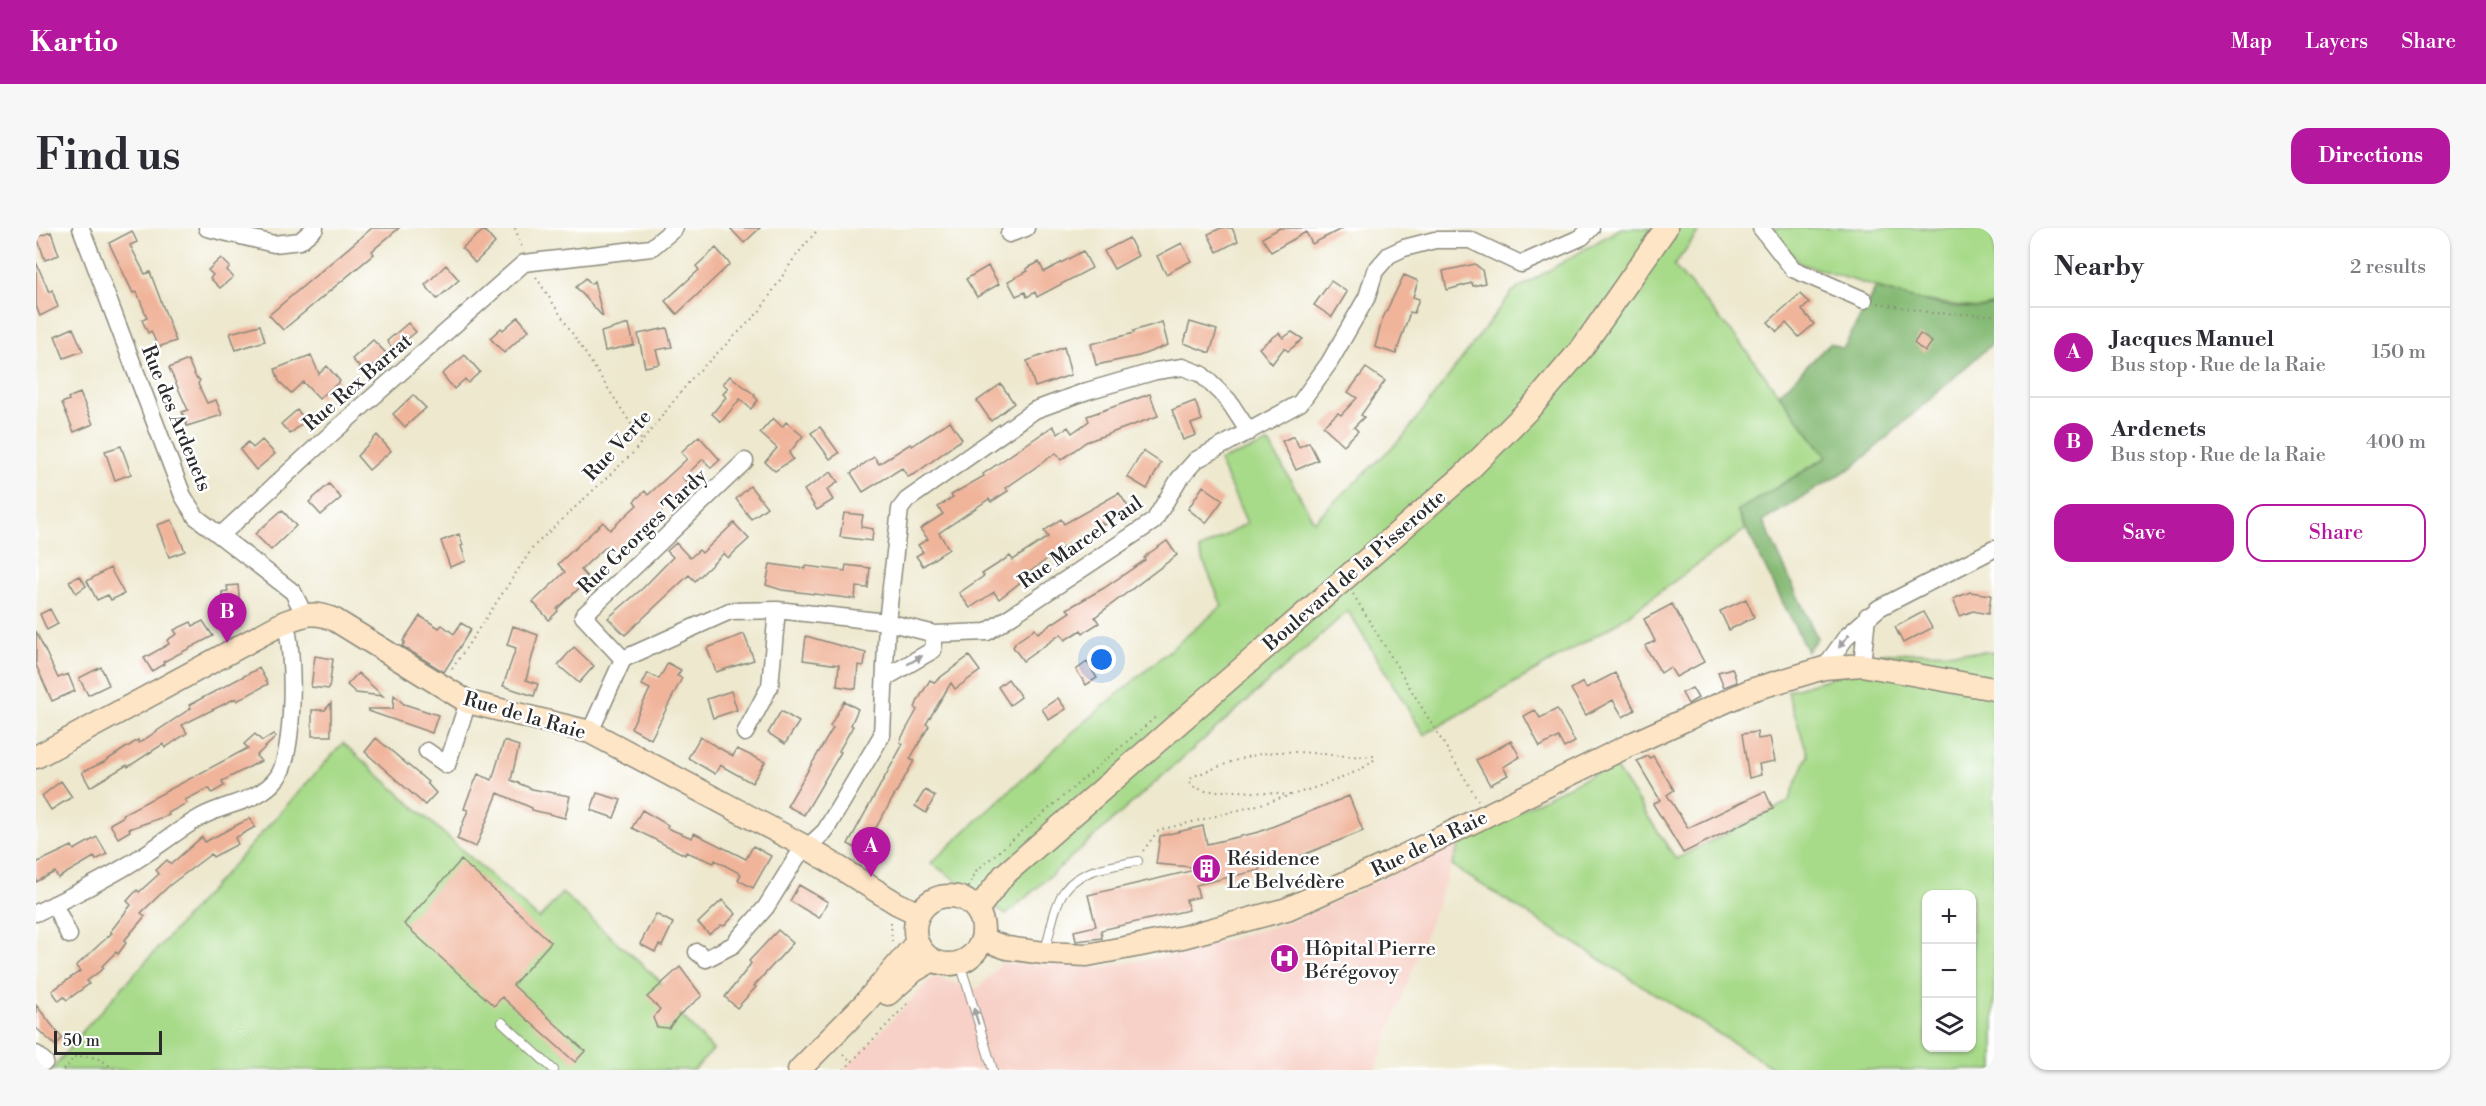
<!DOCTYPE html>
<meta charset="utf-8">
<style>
body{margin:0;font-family:"Libre Bodoni",serif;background:#f7f7f7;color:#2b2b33}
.controls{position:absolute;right:18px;bottom:18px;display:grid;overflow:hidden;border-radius:12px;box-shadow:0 2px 4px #0004}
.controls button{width:54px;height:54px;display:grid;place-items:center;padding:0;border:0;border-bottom:2px solid #e1e1e2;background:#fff;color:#2b2b33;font:30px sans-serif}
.scale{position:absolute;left:18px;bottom:15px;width:108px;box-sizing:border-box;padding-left:6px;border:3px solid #2b2b2b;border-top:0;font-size:16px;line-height:21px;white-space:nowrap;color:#2b2b2b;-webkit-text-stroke:4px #fff;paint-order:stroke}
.you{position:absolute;left:1066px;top:432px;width:21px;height:21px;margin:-15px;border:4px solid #fff;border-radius:50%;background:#1a73e8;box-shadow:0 0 0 9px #1a73e833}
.badge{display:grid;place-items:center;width:39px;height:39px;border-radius:50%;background:#b5179e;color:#fff;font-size:20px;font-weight:700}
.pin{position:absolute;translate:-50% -50px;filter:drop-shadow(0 2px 3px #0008)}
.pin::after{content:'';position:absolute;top:32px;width:21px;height:18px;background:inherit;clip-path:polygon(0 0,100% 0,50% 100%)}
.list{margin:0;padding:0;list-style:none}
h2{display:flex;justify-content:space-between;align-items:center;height:78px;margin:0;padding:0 24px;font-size:26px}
h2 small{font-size:20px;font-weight:400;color:#7c7c81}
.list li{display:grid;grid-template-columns:39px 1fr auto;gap:18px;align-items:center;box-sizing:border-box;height:90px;padding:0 24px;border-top:2px solid #e1e1e2}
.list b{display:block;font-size:22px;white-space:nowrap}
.list p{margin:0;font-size:20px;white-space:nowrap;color:#7c7c81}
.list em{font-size:20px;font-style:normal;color:#7c7c81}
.actions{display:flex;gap:12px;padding:18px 24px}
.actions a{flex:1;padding:14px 0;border:2px solid #b5179e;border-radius:18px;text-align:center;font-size:21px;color:#b5179e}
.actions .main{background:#b5179e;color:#fff}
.icon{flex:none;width:33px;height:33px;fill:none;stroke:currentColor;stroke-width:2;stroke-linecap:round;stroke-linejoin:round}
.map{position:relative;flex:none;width:1958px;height:842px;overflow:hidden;border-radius:18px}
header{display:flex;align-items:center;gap:36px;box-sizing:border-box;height:84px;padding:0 30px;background:#b5179e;color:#fff}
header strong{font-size:28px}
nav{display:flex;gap:33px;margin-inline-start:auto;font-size:21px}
.intro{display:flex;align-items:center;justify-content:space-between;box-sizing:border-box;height:144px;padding:0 36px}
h1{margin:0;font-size:42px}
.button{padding:15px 27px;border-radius:18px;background:#b5179e;color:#fff;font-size:21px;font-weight:700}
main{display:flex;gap:36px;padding:0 36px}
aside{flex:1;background:#fff;border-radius:18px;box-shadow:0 2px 4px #0004}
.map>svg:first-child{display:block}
.built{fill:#f7d1c7}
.green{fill:#a7da89;stroke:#69825a;stroke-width:1.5;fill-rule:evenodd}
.forest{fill:#85ba75;stroke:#587250;stroke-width:1.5}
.building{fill:#f0b49a}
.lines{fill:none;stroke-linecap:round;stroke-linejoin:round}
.lane-casing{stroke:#8c8a7c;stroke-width:10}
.street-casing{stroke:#8c8a7c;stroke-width:19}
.secondary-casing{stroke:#8c8a7c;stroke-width:25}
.path{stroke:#8c8a7c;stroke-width:2;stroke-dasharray:1.5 4.5;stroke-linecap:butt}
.lane{stroke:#fff;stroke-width:8}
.street{stroke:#fff;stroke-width:16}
.secondary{stroke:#fde5c5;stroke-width:22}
.oneway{fill:#a0a0a0}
.labels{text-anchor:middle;stroke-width:5;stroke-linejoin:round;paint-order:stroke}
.street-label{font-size:20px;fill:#2b2b2b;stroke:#fff}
.poi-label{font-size:20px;fill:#2b2b2b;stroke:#fff;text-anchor:start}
</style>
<header>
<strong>Kartio</strong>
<nav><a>Map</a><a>Layers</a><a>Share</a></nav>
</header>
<div class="intro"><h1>Find us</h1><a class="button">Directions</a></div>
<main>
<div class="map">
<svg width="1958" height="842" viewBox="0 0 1958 842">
<rect width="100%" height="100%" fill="#fff"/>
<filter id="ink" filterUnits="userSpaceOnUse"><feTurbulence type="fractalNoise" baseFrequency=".0167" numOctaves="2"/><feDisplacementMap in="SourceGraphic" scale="12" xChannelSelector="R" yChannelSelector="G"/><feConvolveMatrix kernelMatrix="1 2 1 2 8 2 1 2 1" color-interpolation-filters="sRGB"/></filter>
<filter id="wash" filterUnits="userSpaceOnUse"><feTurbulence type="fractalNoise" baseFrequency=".008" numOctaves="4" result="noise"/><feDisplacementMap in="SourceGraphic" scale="24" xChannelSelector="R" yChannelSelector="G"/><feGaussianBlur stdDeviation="1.35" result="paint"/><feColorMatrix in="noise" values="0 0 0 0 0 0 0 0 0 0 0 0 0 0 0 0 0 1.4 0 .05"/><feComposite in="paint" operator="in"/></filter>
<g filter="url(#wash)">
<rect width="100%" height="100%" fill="#ede8ce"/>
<path class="built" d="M1425,612L1339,842H808L897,749L942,761L966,735L1064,739L1142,726L1262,691Z"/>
<path class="green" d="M1585,0H1665L1638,38L1698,107L1791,229L1701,283L1710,301L1575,399L1388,507L1312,383L970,687L895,635L1037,504L1186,378L1163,322L1211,295L1183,233L1233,215L1278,293L1367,209L1476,64Z
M1734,0H1958V76L1947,81L1877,71L1763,35Z
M1958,424V842H1740L1416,638L1425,612L1577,536L1640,631L1752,574L1772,527L1751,463L1801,448L1847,425ZM1890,666H1936V820H1890Z
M307,515L503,691L526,665L624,753L635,776L677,822L658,842H16L47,803Z"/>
<path class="forest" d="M1840,60C1868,68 1932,88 1958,76V114L1820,237L1727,293L1781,410L1771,423L1701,283L1791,229L1743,166L1794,115L1807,121Z"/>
<g id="blocks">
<path class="building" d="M336,0H363L336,23L338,26L247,102L233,87Z
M694,0H724L708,15Z
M1185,0H1196L1202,13L1181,24L1172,6Z
M1244,0H1307L1276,16L1270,4L1235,24L1226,10Z
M448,2L459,15L439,35L426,20Z
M96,3L101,14L94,17L109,46L114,44L140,113L122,119L115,103L112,105L106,92L111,90L101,64L97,65L73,15Z
M15,4L23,27L9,32L1,9Z
M1093,10L1102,28L1078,41L1068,23Z
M1146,15L1155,33L1130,46L1121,28Z
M680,20L694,36L641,86L629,73L663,42L660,38Z
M1047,23L1056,40L1001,69L999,64L991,69L989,64L980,68L972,53L992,43L990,41L1003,34L1008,44Z
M185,30L194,39L191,42L197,49L184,60L174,50L177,47L172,42Z
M0,34L13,64L16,62L22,79L4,88L0,78Z
M1439,36L1446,42L1449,55L1437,58L1436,55L1411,62L1407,43Z
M410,37L423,52L401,71L389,57Z
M952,38L963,56L941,69L930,51Z
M1368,47L1382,53L1377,69L1383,71L1378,85L1374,84L1360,126L1339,119L1346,92Z
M550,50L555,56L558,53L567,89L540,59Z
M1295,53L1311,64L1296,89L1278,77Z
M1764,66L1773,75L1766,82L1778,96L1763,109L1750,95L1741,104L1732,94Z
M482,89L493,102L468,125L454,110L465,100L467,102Z
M1126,94L1132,117L1103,128L1060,137L1055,116L1098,105L1097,103Z
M1154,94L1181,102L1174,125L1148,115Z
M372,95L380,104L358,122L351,113Z
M593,96L598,117L569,123L565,104Z
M224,97L229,113L200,122L194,105Z
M37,100L47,123L28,130L19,108Z
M631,100L636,119L620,122L624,136L609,139L602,106Z
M1256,104L1267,111L1252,123L1248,120L1236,136L1223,120L1243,105L1247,110Z
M1884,106L1896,114L1889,124L1878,115Z
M337,112L351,126L329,145L316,131Z
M1028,119L1035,147L999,159L991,133Z
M275,127L283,146L291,138L304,153L283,171L267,154L255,165L243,153L239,141Z
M429,127L444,144L432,155L429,151L418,161L406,146Z
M152,132L160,150L164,152L162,156L171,175L180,172L186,187L151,198L146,184L152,182L133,140Z
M1330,140L1349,153L1325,187L1328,189L1318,199L1322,203L1308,217L1287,198L1302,185L1305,187L1321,170L1312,164Z
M694,148L719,167L718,168L722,172L715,181L704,171L685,194L676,186L690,169L687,166L692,160L687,156Z
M965,156L978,175L955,193L941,173Z
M44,165L57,196L38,204L26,175L33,172L32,170Z
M1114,166L1122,188L1050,214L1025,232L1020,225L970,260L972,263L955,274L953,271L903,305L913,321L887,338L880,328L887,324L882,317L892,311L884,301L907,286L902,279L917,269L915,267L948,248L947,246L1017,198L1022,206L1032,199L1036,205L1053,193L1051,188Z
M377,167L390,180L369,199L357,186Z
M1159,173L1166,192L1155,196L1160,207L1147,212L1136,182Z
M261,182L270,192L254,206L245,196Z
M737,190L746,199L750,194L767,208L753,225L757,231L739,243L729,234L741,220L724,205Z
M914,193L926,211L880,245L872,249L866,240L827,264L815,245L838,229L843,236L874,216L876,218Z
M784,199L803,225L794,231L775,205Z
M341,207L355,223L333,242L321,228Z
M663,208L684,232L675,240L667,231L647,250L655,259L633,276L600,310L599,308L579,326L571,318L553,334L545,342L553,351L521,381L522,383L513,392L497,374L529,344L522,336L567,294L574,302L601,277L598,273L609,263L612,267L651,231L645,224Z
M1258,208L1263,219L1273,214L1282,232L1260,242L1246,213Z
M226,212L239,226L220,242L204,222L212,214L217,220Z
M85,218L95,246L79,252L69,223Z
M1107,223L1125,235L1111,261L1091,249Z
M795,244L802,254L791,262L797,272L781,282L768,262Z
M293,256L305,270L285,287L273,274Z
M714,258L731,279L715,291L700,271Z
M1167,258L1187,272L1170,295L1152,281Z
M1083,265L1093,280L1068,297L1065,294L1028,319L988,348L990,350L963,371L958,364L934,380L923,365L948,348L946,346L974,328L977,332L1012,309L1008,303L1025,291L1028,296Z
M246,282L260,298L235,322L219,306Z
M808,285L827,287L825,299L837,301L836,313L804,309Z
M136,292L149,323L133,329L121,297Z
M698,295L713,311L692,330L688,325L659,353L653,347L589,407L572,390L607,360L637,329L631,323L640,315L654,330L663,322L666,325Z
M423,306L427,317L425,318L430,333L414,339L405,313Z
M1131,313L1141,327L1059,389L1063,395L1047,405L1045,402L1029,412L1025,406L987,433L977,419L980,414L999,401L1002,405L1034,384L1031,381L1068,360L1109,332L1108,330L1112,326Z
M734,336L769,341L770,338L809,343L810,337L834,340L832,360L820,359L819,371L746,362L730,357Z
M74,340L88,366L75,372L72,367L61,372L51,353Z
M44,348L50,358L40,365L33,353Z
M202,357L205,387L181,388L180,376H187L186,364L192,363L191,358Z
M1934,364L1955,367L1952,386L1937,383L1924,388L1917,371Z
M1710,371L1718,389L1693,402L1684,383Z
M1636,376L1668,434L1640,449L1634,439L1625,445L1609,418L1619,413L1608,391Z
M14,381L22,396L11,402L4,386Z
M1887,384L1896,400L1867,415L1859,399Z
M384,388L403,400L406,397L418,406L425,395L435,401L408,444L366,418L369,414L367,413Z
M167,393L177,408L127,434L128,436L116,443L108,430L133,416L131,412L141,406L138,402L155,394L157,398Z
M477,398L502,407L490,452L502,456L498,468L467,458L480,420L471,417Z
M0,403L22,450L32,446L39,463L16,473L0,437Z
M708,406L718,432L680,444L671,420Z
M770,408L830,425L828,438L822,437L820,461L801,458L803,437L767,432Z
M538,419L558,438L543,455L522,437Z
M279,428L297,431L293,461L275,459Z
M933,428L944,443L919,461L915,455L890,496L893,498L874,531L878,533L826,624L812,616L867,516L864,514L866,509L881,482L879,480L882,472L894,452L898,454Z
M1051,434L1061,450L1050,457L1040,442Z
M632,435L645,442L641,448L646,450L615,511L595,500L614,461L606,457L612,445L623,451Z
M65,439L73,457L52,467L43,450Z
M223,440L232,456L201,473L200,470L146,497L151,505L129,520L127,516L92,539L91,537L54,559L46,544L68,534L102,512L103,515L155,480L153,477Z
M1696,440L1701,454L1688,459L1682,444Z
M322,445L347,468L320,465L311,457Z
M1579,445L1599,482L1587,489L1577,472L1550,487L1535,461L1547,454L1550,460Z
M972,451L985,469L974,477L962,459Z
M1656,460L1662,470L1652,476L1646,465Z
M695,463L701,482L677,490L671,471Z
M358,467L368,476L402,487L396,505L332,483V481H357Z
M1022,470L1030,481L1013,492L1006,481Z
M808,473L822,481L815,497L817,498L803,523L805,524L768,587L751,578L797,500L794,498Z
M295,475V508H276V482H289Z
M1521,481L1539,514L1528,520L1522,509L1504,519L1488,488L1499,482L1504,490Z
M745,483L763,494L749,516L732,505Z
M1721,504L1722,511L1734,509L1739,533L1723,536L1725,547L1713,550L1706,506Z
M219,506L226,513L238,506L240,509L220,528L225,533L186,553L188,558L176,565L173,560L149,572L151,575L132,585L133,587L93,601L94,603L82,610L74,596L88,588L87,586L212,520L208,516Z
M664,509L697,528L701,521L729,534L716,555L684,537L679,546L652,530Z
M340,510L392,554L391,555L400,565L389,577L329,524Z
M468,513L483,518L475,552L496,561L534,568L529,590L496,582V580L462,565L440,619L421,611L432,582L428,581L431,572L442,546L456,552Z
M1475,513L1484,529L1467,539L1472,547L1454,557L1440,532Z
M1612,528L1614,530L1617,528L1638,562L1631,567L1652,600L1729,563L1737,581L1647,625L1617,576L1624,572L1601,533Z
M25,553L36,569L15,582L6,568Z
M889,562L899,568L890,585L879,578Z
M561,565L585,572L578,590L555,582Z
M1313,568L1327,603L1244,636L1243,634L1223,639L1224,642L1160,657L1163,669L1150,672L1153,682L1065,702L1066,710L1040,713L1038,703L1060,698L1052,667L1167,640L1120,636L1124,608L1167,598L1171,616L1223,604Z
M606,582L632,597L631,600L656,610L658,605L710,631L717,618L735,628L717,660L702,652L705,646L679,632L678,635L650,624L649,627L596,600Z
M214,590L219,599L199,610L202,616L177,629L175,626L134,657L105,685L109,688L88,713L90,715L82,726L80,724L66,738L68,740L51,753L53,756L31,772L28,769L23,773L16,763L44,743L40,738L76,705L74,704L95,677L91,673L101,662L103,664L123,646L120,642L131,632L135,636L166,609L169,614Z
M61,609L71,626L60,632L58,629L22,650L19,644L0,654V635L36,618L38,622Z
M425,632L515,714L477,757L549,823L539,834L466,769L458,778L368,696Z
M763,657L792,674L783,690L754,673Z
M686,672L700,686L688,698L686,697L673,706L662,695Z
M620,686L637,695L626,718L623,717L619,724L604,716Z
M742,702L757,715L718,758L720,759L701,780L689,769L712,740L715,735L713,733Z
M644,739L666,768L643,787L633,800L621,799L617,790L624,781L611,769Z
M0,777L26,810L20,818L0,800Z"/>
</g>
</g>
<g filter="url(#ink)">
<use href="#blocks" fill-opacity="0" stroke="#8c8a7c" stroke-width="1.5"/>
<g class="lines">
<defs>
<path id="lane" d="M1008,725C1014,707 1018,676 1029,662C1045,640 1078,638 1102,633
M924,735L957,842
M466,794L518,842"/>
<path id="street" d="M45,0L147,268L160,289L257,364L268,386
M171,0L238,16L264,13L279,0
M1725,0L1757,41L1828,72
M973,6L990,0
M185,307L277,222L488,35L615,20L639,0
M587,431L547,388L709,233
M1826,437L1831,388
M1788,440L1811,408L1843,380L1958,321
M849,450L897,422L899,406
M554,504L587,431L694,383L741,382L851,394L899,406L951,404L1118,293L1143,251L1160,232L1264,175L1293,135L1331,69L1339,43L1353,27L1368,20L1399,12H1434L1485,36L1546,9L1555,0
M709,505L734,458L741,382
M391,523L411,537L432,474
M18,676L33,707
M0,685C36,668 75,649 108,627C128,614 145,600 165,589C190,575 223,574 241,550C259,527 259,422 249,394
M661,724L670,731L697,717L730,679L761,629L789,603L846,507L851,394L864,281L871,272L999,182L1051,163L1120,143L1147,139L1165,146L1192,172L1213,204
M0,826L9,834"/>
<path id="secondary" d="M0,529L249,394C269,386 280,383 299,392L432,474L554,504L772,620L860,675L883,686
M879 702a34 34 0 1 1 68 0a34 34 0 1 1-68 0Z
M941,682L968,647L1427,248L1498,176L1546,120L1630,0
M946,711L971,720L1008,725L1051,727L1147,709L1251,681L1351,636L1600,514L1715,462L1788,440L1826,437L1958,461
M852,766L878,743L897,732
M763,842L828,776L881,714"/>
</defs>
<use href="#lane" class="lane-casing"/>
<use href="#street" class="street-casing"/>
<use href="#secondary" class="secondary-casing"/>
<path class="path" d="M479,0L486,20
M500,49L606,213
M1842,75L1897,85L1958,87
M1317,366L1442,572
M416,441L498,318L597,225L656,150L723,84L759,29L783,0
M1107,623L1121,604L1127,601C1161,593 1325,554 1339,530L1338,528C1299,531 1259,518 1220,527C1199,531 1178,541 1158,548L1153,553L1158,559L1169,563H1204L1254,567
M930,665L940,643L1122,487
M855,694L856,713
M807,826L816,834
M27,842L34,836L37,829C54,827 65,829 78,842
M808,842L871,776"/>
<use href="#lane" class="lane"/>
<use href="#street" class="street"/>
<use href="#secondary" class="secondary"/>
</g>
<defs><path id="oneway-solid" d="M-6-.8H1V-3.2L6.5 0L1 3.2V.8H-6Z" transform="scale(1.5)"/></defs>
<g class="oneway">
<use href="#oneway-solid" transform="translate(1808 413) rotate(128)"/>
<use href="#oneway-solid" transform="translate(879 432) rotate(-30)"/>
<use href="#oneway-solid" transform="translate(940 788) rotate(-107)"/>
</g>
</g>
<defs>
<symbol id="building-disc" viewBox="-11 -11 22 22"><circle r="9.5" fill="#b5179e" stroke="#fff"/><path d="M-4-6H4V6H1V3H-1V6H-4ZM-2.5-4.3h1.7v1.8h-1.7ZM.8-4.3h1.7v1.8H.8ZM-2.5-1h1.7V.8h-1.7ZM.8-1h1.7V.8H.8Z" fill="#fff"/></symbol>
<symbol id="hospital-disc" viewBox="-11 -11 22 22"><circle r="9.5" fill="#b5179e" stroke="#fff"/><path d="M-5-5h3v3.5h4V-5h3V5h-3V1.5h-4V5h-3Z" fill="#fff"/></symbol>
</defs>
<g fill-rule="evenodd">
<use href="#building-disc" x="1154" y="624" width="33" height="33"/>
<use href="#hospital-disc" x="1232" y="714" width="33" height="33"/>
</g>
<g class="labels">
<g class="street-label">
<text transform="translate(321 154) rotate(-41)" y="7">Rue Rex Barrat</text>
<text transform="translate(141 190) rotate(68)" y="7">Rue des Ardenets</text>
<text transform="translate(581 217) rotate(-47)" y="7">Rue Verte</text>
<text transform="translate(606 303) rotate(-44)" y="7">Rue Georges Tardy</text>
<text transform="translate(1044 314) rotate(-35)" y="7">Rue Marcel Paul</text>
<text transform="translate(1318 342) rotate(-41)" y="7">Boulevard de la Pisserotte</text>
<text transform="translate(489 487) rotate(16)" y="7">Rue de la Raie</text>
<text transform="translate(1393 615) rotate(-26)" y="7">Rue de la Raie</text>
</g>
<g class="poi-label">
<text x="1191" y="637">Résidence<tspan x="1191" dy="23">Le Belvédère</tspan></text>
<text x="1269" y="727">Hôpital Pierre<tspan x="1269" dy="23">Bérégovoy</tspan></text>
</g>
</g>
</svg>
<div class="controls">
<button>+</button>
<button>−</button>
<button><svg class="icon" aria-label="layers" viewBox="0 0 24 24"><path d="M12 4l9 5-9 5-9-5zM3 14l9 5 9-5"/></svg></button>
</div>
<div class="scale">50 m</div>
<div class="you"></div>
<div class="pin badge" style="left:835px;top:649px">A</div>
<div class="pin badge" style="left:191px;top:415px">B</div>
</div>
<aside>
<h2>Nearby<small>2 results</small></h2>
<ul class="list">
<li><span class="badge">A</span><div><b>Jacques Manuel</b><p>Bus stop · Rue de la Raie</p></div><em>150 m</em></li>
<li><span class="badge">B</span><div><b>Ardenets</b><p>Bus stop · Rue de la Raie</p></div><em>400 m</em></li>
</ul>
<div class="actions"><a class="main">Save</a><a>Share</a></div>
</aside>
</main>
